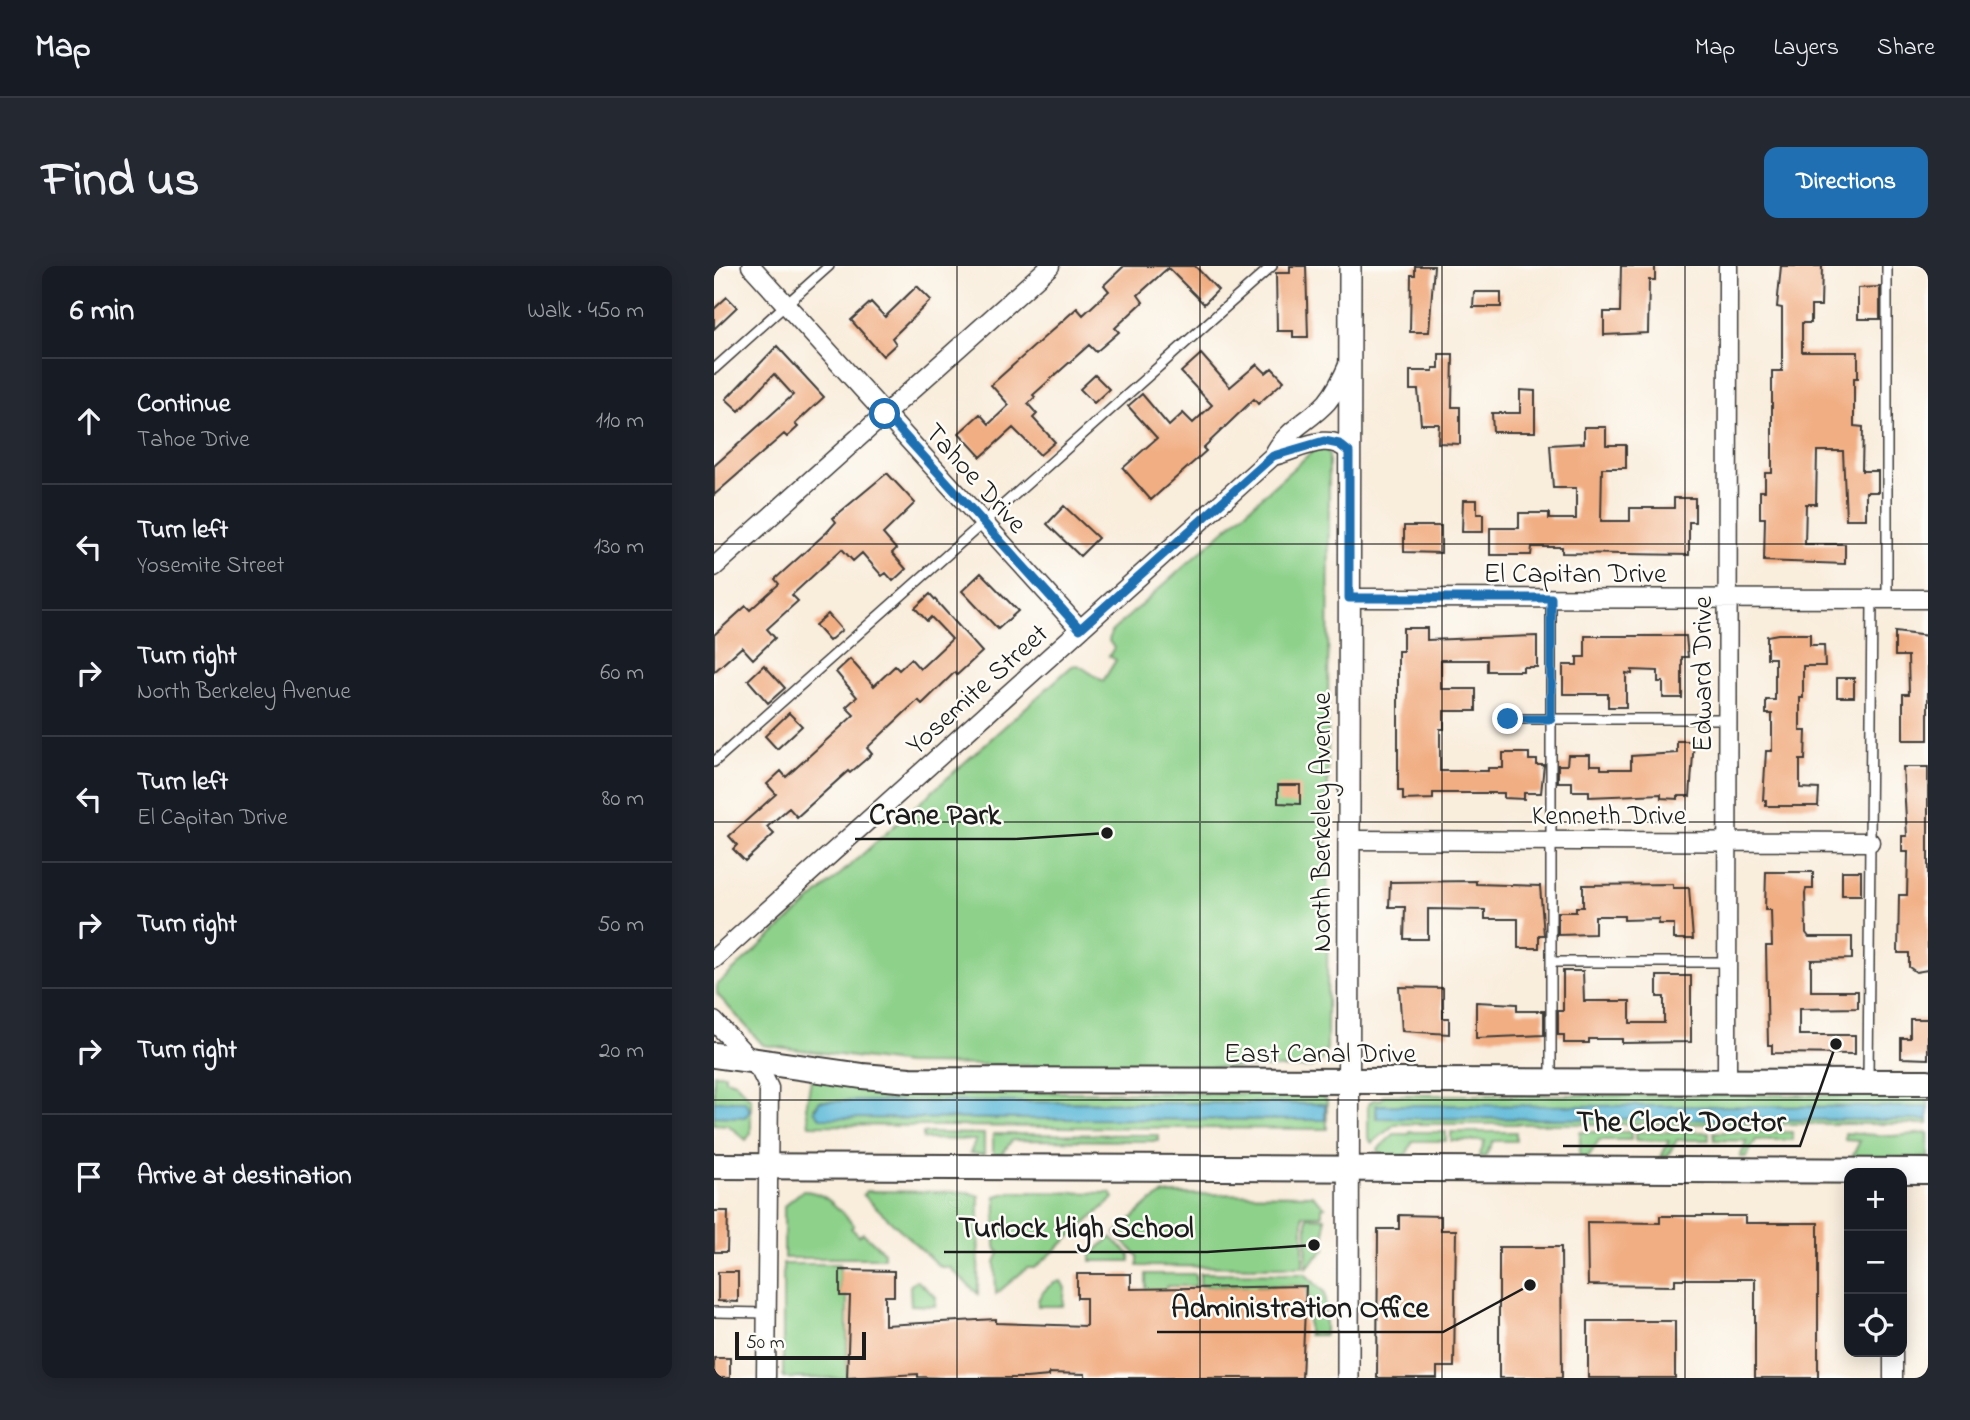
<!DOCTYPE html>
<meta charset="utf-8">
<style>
body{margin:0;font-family:"Indie Flower",sans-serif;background:#242831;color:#f1f3f6}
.controls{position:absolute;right:21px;bottom:21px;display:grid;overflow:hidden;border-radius:14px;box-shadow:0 4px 18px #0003}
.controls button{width:63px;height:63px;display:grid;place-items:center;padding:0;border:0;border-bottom:2px solid #363941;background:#171b24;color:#f1f3f6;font:35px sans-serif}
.scale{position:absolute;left:21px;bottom:18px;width:131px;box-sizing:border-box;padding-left:7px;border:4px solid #1c1c1c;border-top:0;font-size:19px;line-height:24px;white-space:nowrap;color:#1c1c1c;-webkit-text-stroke:5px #fdfcf7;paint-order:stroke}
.stop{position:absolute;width:21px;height:21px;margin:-16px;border:5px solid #1f6fb2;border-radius:50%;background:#fff}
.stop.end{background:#1f6fb2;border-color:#fff;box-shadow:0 2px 7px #0008}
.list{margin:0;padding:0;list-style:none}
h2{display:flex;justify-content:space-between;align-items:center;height:91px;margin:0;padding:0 28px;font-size:30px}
h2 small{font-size:23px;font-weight:400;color:#9ea1a6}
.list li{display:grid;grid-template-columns:46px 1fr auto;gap:21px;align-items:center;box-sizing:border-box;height:126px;padding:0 28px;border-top:2px solid #363941}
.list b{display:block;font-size:26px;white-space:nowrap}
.list p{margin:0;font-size:23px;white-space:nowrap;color:#9ea1a6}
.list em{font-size:23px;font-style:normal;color:#9ea1a6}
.icon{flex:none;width:38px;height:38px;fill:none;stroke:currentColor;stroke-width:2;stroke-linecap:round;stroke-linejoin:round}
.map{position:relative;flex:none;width:1214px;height:1112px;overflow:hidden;border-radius:14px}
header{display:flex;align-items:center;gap:42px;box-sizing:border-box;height:98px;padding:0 35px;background:#171b24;border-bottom:2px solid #363941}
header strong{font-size:33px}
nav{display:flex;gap:38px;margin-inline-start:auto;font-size:24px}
.intro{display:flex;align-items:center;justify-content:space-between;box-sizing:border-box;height:168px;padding:0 42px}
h1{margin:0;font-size:49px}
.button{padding:18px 32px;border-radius:14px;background:#1f6fb2;color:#fff;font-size:24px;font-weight:700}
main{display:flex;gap:42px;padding:0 42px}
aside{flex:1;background:#171b24;border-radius:14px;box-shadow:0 4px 18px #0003}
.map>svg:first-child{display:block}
.green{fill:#8dd18a;stroke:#547653;stroke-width:2;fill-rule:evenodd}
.water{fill:#5ab8d8;stroke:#3b6a7a;stroke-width:2}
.building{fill:#f1ae83}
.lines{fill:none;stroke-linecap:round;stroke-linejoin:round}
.service-casing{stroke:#3d3b39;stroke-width:12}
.minor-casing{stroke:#3d3b39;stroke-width:21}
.tertiary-casing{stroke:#3d3b39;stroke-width:24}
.secondary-casing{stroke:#3d3b39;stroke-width:28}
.service{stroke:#fff;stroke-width:9}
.minor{stroke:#fff;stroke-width:18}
.tertiary{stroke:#fff;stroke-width:21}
.secondary{stroke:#fff;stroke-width:24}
.route{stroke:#1f6fb2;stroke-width:9}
.grid{fill:none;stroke:#1c1c1c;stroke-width:2;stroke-opacity:0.55}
.labels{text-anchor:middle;stroke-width:5;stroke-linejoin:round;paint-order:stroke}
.street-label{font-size:28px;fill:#1c1c1c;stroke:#fdfcf7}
.leader{fill:none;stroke:#1c1c1c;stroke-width:2.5}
.callout-dot{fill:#1c1c1c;stroke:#fdfcf7;stroke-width:2.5}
.callout-label{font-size:30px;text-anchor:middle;font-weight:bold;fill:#1c1c1c;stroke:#fdfcf7;stroke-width:5;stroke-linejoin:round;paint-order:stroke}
</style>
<header>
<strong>Map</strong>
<nav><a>Map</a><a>Layers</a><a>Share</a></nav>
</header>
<div class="intro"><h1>Find us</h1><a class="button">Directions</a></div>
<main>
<aside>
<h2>6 min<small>Walk · 450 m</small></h2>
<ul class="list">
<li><svg class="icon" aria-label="ahead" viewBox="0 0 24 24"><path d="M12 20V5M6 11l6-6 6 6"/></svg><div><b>Continue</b><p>Tahoe Drive</p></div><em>110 m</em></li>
<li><svg class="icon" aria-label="left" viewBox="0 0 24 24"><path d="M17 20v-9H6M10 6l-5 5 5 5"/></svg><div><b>Turn left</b><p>Yosemite Street</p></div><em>130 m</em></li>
<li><svg class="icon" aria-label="right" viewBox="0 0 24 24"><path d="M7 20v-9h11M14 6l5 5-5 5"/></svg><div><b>Turn right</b><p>North Berkeley Avenue</p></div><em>60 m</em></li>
<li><svg class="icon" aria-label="left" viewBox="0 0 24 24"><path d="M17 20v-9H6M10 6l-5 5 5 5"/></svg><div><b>Turn left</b><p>El Capitan Drive</p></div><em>80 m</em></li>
<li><svg class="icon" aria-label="right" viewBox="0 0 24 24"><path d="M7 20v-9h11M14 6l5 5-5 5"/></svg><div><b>Turn right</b></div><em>50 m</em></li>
<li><svg class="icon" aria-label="right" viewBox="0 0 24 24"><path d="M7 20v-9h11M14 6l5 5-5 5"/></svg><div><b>Turn right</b></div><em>20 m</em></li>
<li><svg class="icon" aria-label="arrive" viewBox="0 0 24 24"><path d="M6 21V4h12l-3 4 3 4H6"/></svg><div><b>Arrive at destination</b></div></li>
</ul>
</aside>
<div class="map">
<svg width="1214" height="1112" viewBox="0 0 1214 1112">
<rect width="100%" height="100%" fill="#fdfcf7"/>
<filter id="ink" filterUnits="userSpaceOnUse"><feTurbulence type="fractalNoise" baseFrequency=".0143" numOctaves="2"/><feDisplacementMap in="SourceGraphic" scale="14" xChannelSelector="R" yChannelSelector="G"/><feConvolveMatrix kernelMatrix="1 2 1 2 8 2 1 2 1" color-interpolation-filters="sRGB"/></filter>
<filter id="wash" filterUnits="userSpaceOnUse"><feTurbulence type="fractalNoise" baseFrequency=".00686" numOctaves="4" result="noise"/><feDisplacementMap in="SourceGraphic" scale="28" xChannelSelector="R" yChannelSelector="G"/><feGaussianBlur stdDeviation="1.57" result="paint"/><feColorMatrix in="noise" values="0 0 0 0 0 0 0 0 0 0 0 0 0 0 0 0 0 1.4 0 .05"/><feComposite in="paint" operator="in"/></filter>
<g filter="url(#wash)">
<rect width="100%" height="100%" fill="#f9eddc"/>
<path class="green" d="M601,183H613L615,189L613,782L608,794L595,802L193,798L49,779L3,728V719L358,400L364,399L389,415L402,394L395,390L400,382L395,375L397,366Z
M0,808H11V813L21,816L37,833V867L32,874L14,859L0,858V850L31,851V835H0Z
M97,813L195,825L605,828L613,834V863L95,859L92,841ZM106,835L611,838V854L106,852L100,842Z
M669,829H1214V841L662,840V852L1214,854V858H681L658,877L654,872V839L659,834L668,833Z
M696,866H732V875H699L690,893L669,892L664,883L680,868H696Z
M737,866H802V875H779L771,891H765L771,875H737Z
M866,866H917V874H885L874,891L866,892Z
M921,866H995V874H963L953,891H947L955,875L921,874Z
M1000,866H1078L1079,874H1042L1032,891H1026L1033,875L1000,874Z
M209,867L270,868V889L256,887L262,874L209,873Z
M1131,867L1178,870L1214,867V892H1141L1139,889L1146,875L1131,874Z
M279,868L445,869V875L298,874L289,887L279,889Z
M88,925C111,924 125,944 140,959L137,962L145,970L149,967L170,986V992H70V940Z
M152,925L251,926L265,930L264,1028L235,1001H226L149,929Z
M297,926L397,927L400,932L321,1002H313L282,1028L281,996L285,987L281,979L282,930Z
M450,928L598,929L611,941L608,942V949H589V1001L424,1000V990L401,968L435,937Z
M593,951L611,952V983L592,1002Z
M397,971L416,989V995H377V989Z
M69,998H126V1029L133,1030V1112H69Z
M486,1007L591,1008L611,1027V1069H594V1024L591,1020H543V1024L532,1021L486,1020Z
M432,1008H482V1020H453L452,1023L432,1024Z
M202,1014L222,1031L221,1040L197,1039L196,1020Z
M347,1015L351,1022L349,1040H324C322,1030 337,1016 347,1015Z"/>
<path class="water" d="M0,835H31L36,845L31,851L0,850Z
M106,835L611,838V854L106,852L100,845Z
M662,839L1214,841V854L663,852Z"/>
<g id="blocks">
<path class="building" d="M410,0H481L504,24L490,38L454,2L424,29L429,36L401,62L405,66L382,86L375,79L319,129L321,131L314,138L323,148L319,152L341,176L326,189L299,162L267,191L245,167L266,148L275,158L295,139L277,119L363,42L369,49L395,25L390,19Z
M576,0H592L594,71H579V65H563L562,7H576Z
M701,0H720L715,66H696L697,9H701Z
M907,0H941V14H935L934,67L890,69V46H906Z
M1067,0H1108L1107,40H1097V57H1088V86H1144V112H1140V160L1149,161L1148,205H1164V226H1152V253H1132L1129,185H1103L1102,238H1092L1091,278H1131V298L1050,295L1051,252H1046V225H1051V207H1058V105H1068V42L1063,41Z
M203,20L217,34L178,72L182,78L169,90L137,54L157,36L171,51Z
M1166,21V53H1144V22Z
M760,26H787V41H759Z
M13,31L23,41L0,63V43Z
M63,80L110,131L81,158L84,161L73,171L70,168L0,229V200L79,129L60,108L25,145L12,133Z
M487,88L516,121L543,98L552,107L558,102L570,115L544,138L540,133L489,182L492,185L437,234L409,202L443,172L414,140L428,128L455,160L469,147L479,157L498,139L467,106Z
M725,88H739L738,141H746V178L724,177L725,158H707L704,124H696V105H719V102H725Z
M381,109L395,123L380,137L366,123Z
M806,124L821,125V166H779L778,147H806Z
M870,161H892V179H912V202H888L887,255H916V242H960V232H981V256H975V289L848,287V281H818L817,289H776V262H805V247H835V253H862V222H839L836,179L870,177Z
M173,207L201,237L169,268L182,283L178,287L192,303L179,315L172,307L168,310L148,287L139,295L128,283L78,329L84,335L53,363L61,372L39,393L28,381L0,406V369L32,340L36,344L65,318L61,313L113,266L122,256L119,252Z
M749,234H763V248H769V266H748Z
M350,240L384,272L366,290L333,258Z
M690,260H727V287L690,286Z
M267,307L304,345L284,363L248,325Z
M216,328L268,386L243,409L241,406L208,438L204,434L153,482L158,488L136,507L134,505L83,551L75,542L53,561L60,568L31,595L19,583L23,579L15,570L62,528L53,518L67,505L72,511L140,449L132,441L143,431L122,406L136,393L160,420L181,400L185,404L197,393L206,403L238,373L217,351L213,355L201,342Z
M114,348L128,364L115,375L101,359Z
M689,362H713V374L823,370V401H809V405H773V394H727V423H762V445H730V463H726V505H774V502H789V487H815V494H823V499H830L827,527H810V533L790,532V527H719V533L689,534V525H684V385H689Z
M1181,366L1214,370V474H1189V428H1195L1194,390H1181Z
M1064,368H1096V379H1110L1111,400H1089V432H1086V465H1092L1091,494H1086V522L1105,523L1104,540H1052V534H1049L1052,485H1058V448H1052V434H1061V392H1053V370Z
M871,370H972L974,391H968V432H949V416H944V405L918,404V408L912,407V441H894V428H849V399H863V391H871Z
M50,399L71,422L54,437L34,414Z
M1123,412H1140V431H1123Z
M75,447L88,460L63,483L51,470Z
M963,475H980L976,530H964V533L947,532V528L875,531V525H858V516H844V499H853L854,489H876V499H887V503H917V490L963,487Z
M1189,501H1214V704L1202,706L1195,701V687H1184L1185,629H1193L1194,586H1188V570H1193Z
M564,519H586V538L564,537Z
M1128,605H1147V629H1128Z
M1052,606H1099V623H1092L1091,627L1092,667L1095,671H1138V693L1097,694V725H1144V742L1085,743V769H1141V788L1058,787V779H1054L1052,680H1058L1057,644H1051Z
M762,615V618L826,620L830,669H825V682H804V653H771V644L714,643V673H690L691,641H675L676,616Z
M959,618V622H975L979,673H960V658H944L945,653L910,654V650H881V668L844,669V646H862V641H869V619Z
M849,705H869L870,735H916V757H950V731H943V710H977V776L908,777V773H875V777H850V769H844V745H849Z
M685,721L729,722V752H735V768L688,765Z
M762,736L803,738V745H830V769L762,772Z
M1196,753H1214V793L1187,792V772H1196Z
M0,945H14L13,986H0Z
M685,949L727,950V964H742L740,1101H723V1112H663L664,963H685Z
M946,950H1031V957H1104V1112H1041V1013H961V1020L874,1019L873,956L946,957Z
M785,981H847L848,1112H785Z
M126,1004L180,1005V1030H171V1059L282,1053V1057L372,1060V1032H363V1008H417V1023L592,1020L588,1112H371V1108L335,1107V1110L312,1112H230L204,1111V1108L133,1112L136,1030H126Z
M4,1006H24V1036L4,1035Z
M874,1055H961V1112H874Z
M0,1092H16V1112H0Z"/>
</g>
</g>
<g filter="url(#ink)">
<use href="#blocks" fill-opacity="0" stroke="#3d3b39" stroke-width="2"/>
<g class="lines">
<defs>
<path id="service" d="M0,103L115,0
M837,333V814
M1173,333V0
M794,453H1013
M0,496L558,0
M837,696H1013
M1154,814L1158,333
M0,1046L52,1047"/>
<path id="minor" d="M37,0L366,363
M559,190C583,185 615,163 635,186
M0,301L336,0
M635,332L1214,333
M635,574L1156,576
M0,693L559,190C571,164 595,156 613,136C623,124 629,111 635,97
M0,755L46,804L55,822L52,1112
M1013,816L1014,0
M1179,1086V1112"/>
<path id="tertiary" d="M634,1112L636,0"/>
<path id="secondary" d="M0,789L148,810L196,814L1214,816
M0,900L1214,905"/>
</defs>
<use href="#service" class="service-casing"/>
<use href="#minor" class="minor-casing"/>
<use href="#tertiary" class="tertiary-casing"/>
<use href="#secondary" class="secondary-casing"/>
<use href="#service" class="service"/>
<use href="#minor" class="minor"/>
<use href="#tertiary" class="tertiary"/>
<use href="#secondary" class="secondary"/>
</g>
</g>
<g class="lines" filter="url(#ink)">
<path class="route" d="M171,148L366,363L559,190L610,175L625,178L635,186V332H837V453H794"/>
</g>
<path class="grid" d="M243,0V1112M486,0V1112M728,0V1112M971,0V1112M0,278H1214M0,556H1214M0,834H1214"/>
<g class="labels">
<g class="street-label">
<text transform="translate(263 211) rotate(48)" y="10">Tahoe Drive</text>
<text x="861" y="316">El Capitan Drive</text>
<text transform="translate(987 408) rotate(-90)" y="10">Edward Drive</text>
<text transform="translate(262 422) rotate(-42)" y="10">Yosemite Street</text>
<text x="895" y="558">Kenneth Drive</text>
<text transform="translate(606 556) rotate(-90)" y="10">North Berkeley Avenue</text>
<text x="606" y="796">East Canal Drive</text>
</g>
</g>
<path class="leader" d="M393 567L301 573H141M1122 778L1086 880H849M600 979L493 986H230M816 1019L729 1066H443"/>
<g class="callout-dot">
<circle cx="393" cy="567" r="7"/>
<circle cx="1122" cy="778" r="7"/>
<circle cx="600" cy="979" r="7"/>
<circle cx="816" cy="1019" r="7"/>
</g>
<g class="callout-label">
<text x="221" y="558">Crane Park</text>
<text x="967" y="865">The Clock Doctor</text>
<text x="362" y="971">Turlock High School</text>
<text x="586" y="1051">Administration Office</text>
</g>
</svg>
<div class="controls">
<button>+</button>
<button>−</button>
<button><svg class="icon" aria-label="locate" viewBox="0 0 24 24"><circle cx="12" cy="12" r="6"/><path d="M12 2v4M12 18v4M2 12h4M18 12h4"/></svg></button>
</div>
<div class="scale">50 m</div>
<div class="stop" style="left:171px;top:148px"></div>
<div class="stop end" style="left:794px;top:453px"></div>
</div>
</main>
